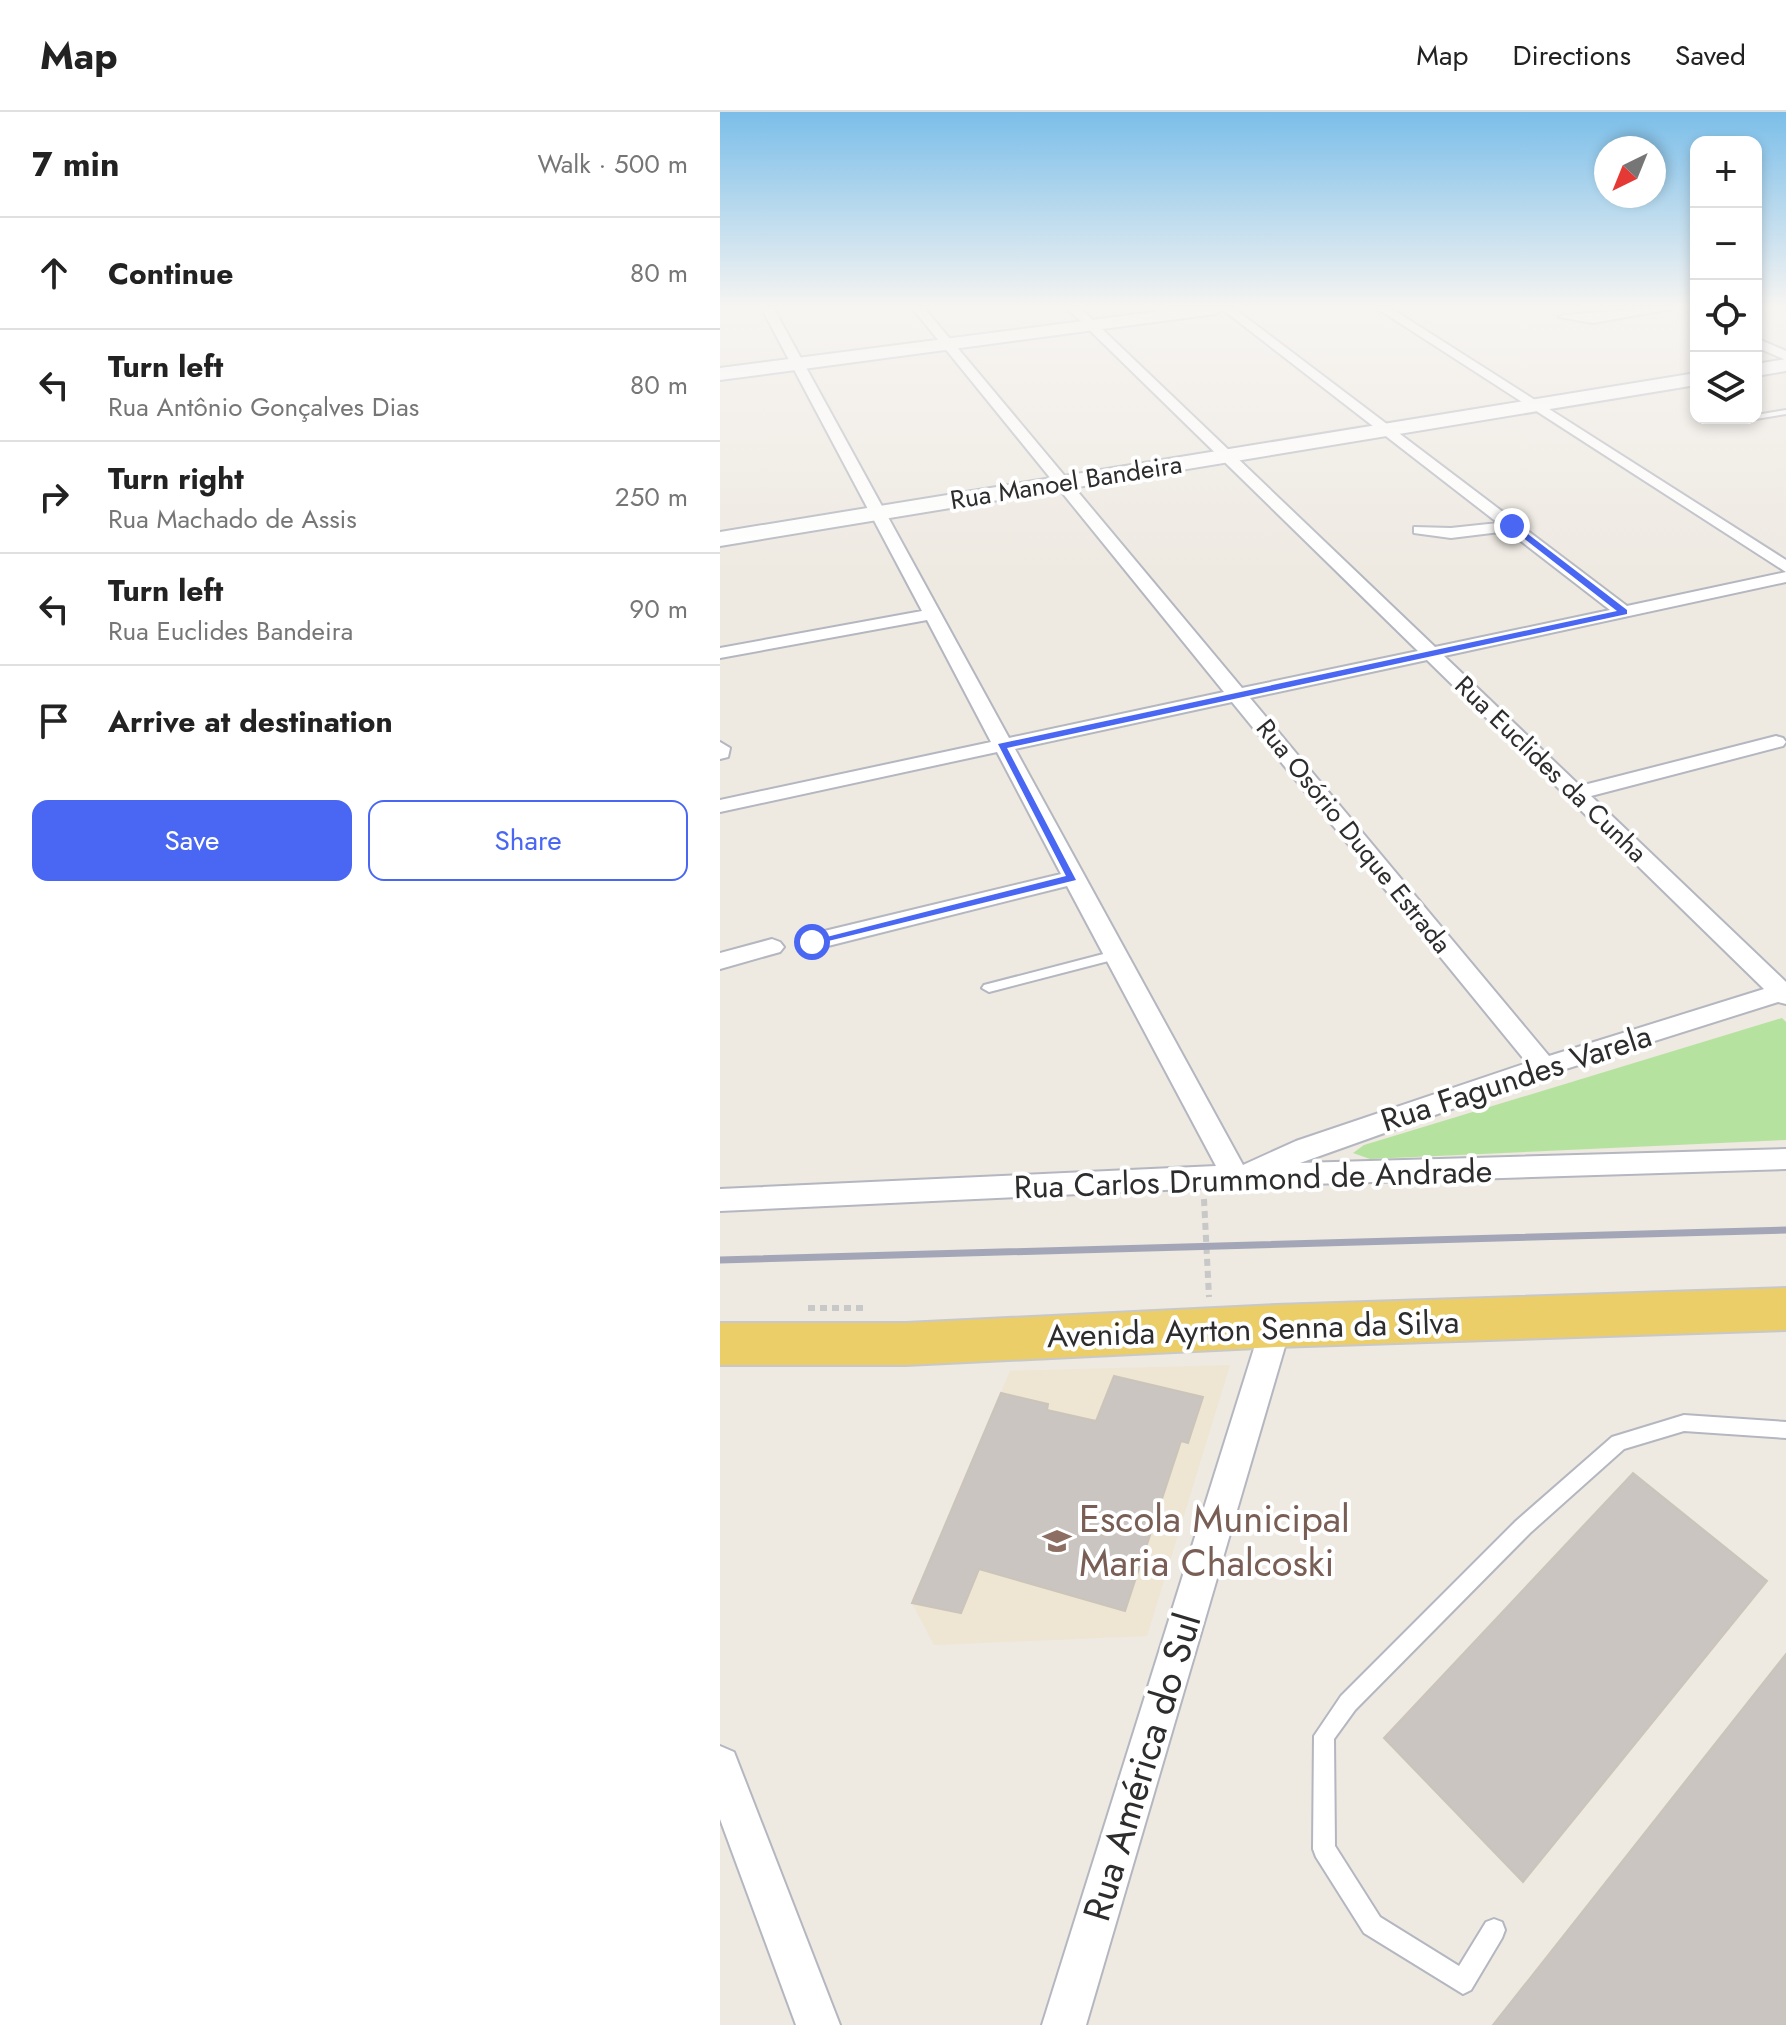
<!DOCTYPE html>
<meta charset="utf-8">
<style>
body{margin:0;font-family:Jost,sans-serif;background:#f2f2f2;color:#222}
.controls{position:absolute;right:24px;top:24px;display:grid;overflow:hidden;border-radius:16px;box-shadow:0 4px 12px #0003}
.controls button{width:72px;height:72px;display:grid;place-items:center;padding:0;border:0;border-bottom:2px solid #e0e0e0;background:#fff;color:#222;font:40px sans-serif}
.compass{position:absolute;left:874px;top:24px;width:72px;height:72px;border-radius:50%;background:#fff;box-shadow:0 4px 12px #0003;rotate:223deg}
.stop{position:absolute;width:24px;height:24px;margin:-18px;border:6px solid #4967f3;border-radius:50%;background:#fff}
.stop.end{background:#4967f3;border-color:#fff;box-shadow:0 2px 8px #0008}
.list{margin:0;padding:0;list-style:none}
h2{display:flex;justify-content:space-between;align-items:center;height:104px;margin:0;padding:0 32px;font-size:34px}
h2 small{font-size:26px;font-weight:400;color:#767676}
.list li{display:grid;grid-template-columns:52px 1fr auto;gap:24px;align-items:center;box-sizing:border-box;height:112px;padding:0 32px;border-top:2px solid #e0e0e0}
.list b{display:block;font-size:30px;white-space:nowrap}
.list p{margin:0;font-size:26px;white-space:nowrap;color:#767676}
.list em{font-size:26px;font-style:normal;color:#767676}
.actions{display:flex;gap:16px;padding:24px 32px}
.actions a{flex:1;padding:18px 0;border:2px solid #4967f3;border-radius:16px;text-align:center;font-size:28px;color:#4967f3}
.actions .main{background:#4967f3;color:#fff}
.icon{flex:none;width:44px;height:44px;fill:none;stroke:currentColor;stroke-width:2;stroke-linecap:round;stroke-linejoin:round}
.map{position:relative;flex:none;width:1066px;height:1913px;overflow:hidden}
header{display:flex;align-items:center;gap:48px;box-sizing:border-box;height:112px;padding:0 40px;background:#fff;border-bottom:2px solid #e0e0e0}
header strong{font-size:38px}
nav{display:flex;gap:44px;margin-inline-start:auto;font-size:28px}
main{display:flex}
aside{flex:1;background:#fff}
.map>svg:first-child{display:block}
.education{fill:#eee5d2}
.green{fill:#b6e2a0}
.building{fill:#cac5c0;stroke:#cac4ba;stroke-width:2}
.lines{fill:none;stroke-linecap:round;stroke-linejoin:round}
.lane-casing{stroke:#b4b7c0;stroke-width:4}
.street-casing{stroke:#b4b7c0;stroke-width:4}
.secondary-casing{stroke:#b4b7c0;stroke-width:4}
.primary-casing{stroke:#c8c8c8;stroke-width:4}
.path{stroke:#c8c8c8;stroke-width:6;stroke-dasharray:7 5;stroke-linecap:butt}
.lane{fill:#fff;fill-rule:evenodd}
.street{fill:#fff;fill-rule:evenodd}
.secondary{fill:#fff;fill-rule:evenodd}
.primary{fill:#ecce68;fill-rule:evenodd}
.rail{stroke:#a3a6b7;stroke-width:7}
.route{fill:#4967f3}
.labels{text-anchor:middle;stroke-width:8;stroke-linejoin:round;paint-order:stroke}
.far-street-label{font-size:26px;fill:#2d2d2d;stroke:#fff}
.street-label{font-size:32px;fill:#2d2d2d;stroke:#fff}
.near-education-label{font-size:38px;fill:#785e54;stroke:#fff;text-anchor:start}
.near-street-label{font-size:38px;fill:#2d2d2d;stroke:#fff}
</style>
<header>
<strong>Map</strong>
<nav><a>Map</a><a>Directions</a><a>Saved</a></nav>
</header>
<main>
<aside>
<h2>7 min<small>Walk · 500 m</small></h2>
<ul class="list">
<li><svg class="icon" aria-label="ahead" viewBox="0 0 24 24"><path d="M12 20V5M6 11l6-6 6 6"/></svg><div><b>Continue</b></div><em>80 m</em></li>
<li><svg class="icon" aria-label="left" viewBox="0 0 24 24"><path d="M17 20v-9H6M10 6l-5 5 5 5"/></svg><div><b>Turn left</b><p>Rua Antônio Gonçalves Dias</p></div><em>80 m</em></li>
<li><svg class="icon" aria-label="right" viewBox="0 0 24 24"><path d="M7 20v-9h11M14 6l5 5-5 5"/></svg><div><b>Turn right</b><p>Rua Machado de Assis</p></div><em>250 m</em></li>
<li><svg class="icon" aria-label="left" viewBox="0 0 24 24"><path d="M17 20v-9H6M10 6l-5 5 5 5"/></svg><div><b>Turn left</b><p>Rua Euclides Bandeira</p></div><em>90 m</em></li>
<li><svg class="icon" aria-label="arrive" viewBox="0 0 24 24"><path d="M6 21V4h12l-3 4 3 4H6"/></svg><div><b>Arrive at destination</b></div></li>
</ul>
<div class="actions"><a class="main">Save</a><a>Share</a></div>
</aside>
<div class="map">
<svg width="1066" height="1913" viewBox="0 0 1066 1913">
<rect width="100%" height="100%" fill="#eee9e1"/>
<path class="education" d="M510,1253L427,1524L214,1533L192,1491L290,1259Z"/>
<path class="green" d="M1062,906L1066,910V1028L650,1047L633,1041L644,1033Z"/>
<path class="building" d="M394,1264L483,1285L468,1331L461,1329L405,1499L259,1457L241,1501L192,1491L281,1281L328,1292L327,1298L376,1309Z
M913,1361L1047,1469L803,1770L664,1626Z
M1066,1542V1913H773Z"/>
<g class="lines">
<defs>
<path id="lane" d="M1066,298V302L1036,307L1033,306H1036V303Z
M395,839L401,843L400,846L269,880L262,876L264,873Z
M964,1303L1066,1310V1326L964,1319L904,1337L810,1421L635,1598L614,1627L615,1734L660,1805L739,1854L766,1810L774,1807L782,1810L785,1818L782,1826L751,1878L743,1882L644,1821L596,1745L593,1737L594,1624L621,1584L796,1409L892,1325Z"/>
<path id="street" d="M42,197H54L289,626L504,580L193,197H205L522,576L698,539L348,197H361L715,535L890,498L788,419L731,426L694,421V415L731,416L778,411L502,197H515L907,494L1066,460V470L724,544L860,674L1056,624L1063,626L1066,630L1063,634L871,684L1066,870V892L1058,890L833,961L580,1051L1066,1037V1057L529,1074L0,1099V1077L496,1054L347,774L92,838L80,830L92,822L341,762L277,640L0,700V688L271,630L207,508L0,546V536L202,499ZM707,548L1044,877L829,944L530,586ZM512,590L807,951L576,1029L523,1053L295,637Z
M658,197H672L1066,448V460Z
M919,197H950L873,211L839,205C845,201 905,199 919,197Z
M963,197H976V203Z
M1036,226L1066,239V248L1036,235Z
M0,630L10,636L8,645L0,647Z
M52,827L60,830L64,835L60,840L0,857V841Z
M556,1201L567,1205L571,1214L366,1913H322L541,1214L545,1205Z
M0,1634L14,1640L120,1913H76L0,1707Z"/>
<path id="secondary" d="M456,197H503L495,202L0,268V256Z
M1066,247V259L1036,264V252Z
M976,261V273L0,434V420Z"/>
<path id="primary" d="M1066,1176V1218L556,1235L186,1253H0V1211H186L556,1193Z"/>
</defs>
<use href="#lane" class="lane-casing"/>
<use href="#street" class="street-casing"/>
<use href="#secondary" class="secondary-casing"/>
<use href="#primary" class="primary-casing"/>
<path class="path" d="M484,1087L489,1185
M88,1196H146"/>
<use href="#lane" class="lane"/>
<use href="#street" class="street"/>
<use href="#secondary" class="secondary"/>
<use href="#primary" class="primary"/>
<path class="rail" d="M0,1148L1066,1118"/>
</g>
<linearGradient id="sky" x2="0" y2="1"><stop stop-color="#7bbee9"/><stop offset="0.42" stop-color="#f7f5f2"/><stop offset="1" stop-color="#f7f5f2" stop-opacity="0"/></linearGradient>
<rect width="1066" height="465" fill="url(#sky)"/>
<path class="route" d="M795,412L907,498V502L287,636L356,768L92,833L87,830L346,764L278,632L897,499L788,414Z"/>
<defs>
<symbol id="school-bare" viewBox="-9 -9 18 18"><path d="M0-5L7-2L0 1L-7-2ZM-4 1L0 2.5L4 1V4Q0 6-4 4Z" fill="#8d6e63" stroke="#fff" stroke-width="2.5" paint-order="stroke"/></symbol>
</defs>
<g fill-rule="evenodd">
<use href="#school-bare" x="317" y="1409" width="40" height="40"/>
</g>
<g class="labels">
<g class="far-street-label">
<text transform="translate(346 370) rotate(-9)" y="9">Rua Manoel Bandeira</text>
<text transform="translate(831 657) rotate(44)" y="9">Rua Euclides da Cunha</text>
<text transform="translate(634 724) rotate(51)" y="9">Rua Osório Duque Estrada</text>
</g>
<g class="street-label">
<text transform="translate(796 966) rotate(-18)" y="11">Rua Fagundes Varela</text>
<text transform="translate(533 1067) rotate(-2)" y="11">Rua Carlos Drummond de Andrade</text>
<text transform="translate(533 1217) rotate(-2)" y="11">Avenida Ayrton Senna da Silva</text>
</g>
<g class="near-education-label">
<text x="359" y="1420">Escola Municipal<tspan x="359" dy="44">Maria Chalcoski</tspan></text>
</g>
<g class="near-street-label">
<text transform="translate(422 1655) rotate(-73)" y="13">Rua América do Sul</text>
</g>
</g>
</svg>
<div class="controls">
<button>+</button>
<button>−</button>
<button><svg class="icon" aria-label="locate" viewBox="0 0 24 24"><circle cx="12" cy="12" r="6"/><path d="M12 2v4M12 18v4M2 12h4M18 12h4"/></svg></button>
<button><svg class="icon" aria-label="layers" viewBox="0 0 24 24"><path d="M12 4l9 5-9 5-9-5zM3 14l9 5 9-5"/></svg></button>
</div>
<svg class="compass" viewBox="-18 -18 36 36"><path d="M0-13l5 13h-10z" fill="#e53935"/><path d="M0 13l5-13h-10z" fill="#767676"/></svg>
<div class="stop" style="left:92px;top:830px"></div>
<div class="stop end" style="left:792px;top:414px"></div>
</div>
</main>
